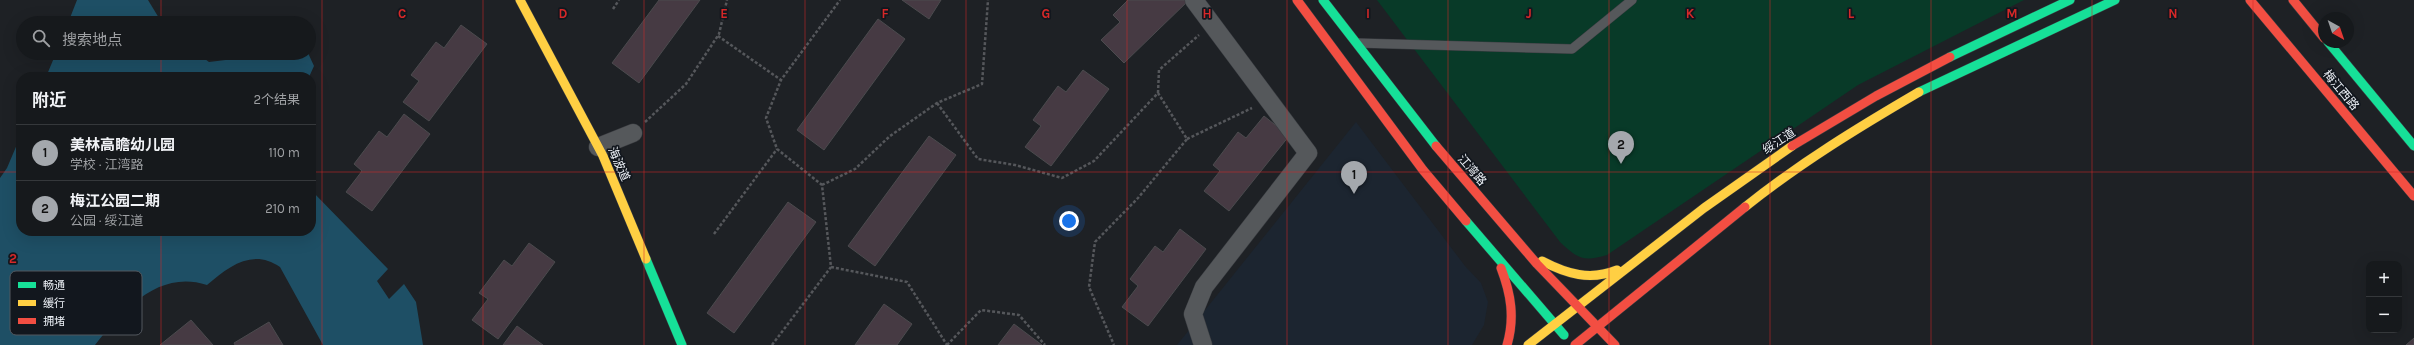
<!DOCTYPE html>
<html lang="zh">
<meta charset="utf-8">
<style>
body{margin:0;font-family:Karla,"Noto Sans SC",sans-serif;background:#232629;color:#f1f3f6}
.controls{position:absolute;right:12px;bottom:12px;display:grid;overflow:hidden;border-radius:8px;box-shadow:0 4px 16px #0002}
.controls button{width:36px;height:36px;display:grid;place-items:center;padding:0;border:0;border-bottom:1px solid #35383b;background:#16191c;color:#f1f3f6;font:20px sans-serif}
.compass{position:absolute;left:2318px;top:12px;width:36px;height:36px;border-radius:50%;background:#16191c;box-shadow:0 4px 16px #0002;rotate:140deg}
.you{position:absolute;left:1069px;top:221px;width:14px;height:14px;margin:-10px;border:3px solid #fff;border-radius:50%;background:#1a73e8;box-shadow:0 0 0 6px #1a73e833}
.badge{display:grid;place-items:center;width:26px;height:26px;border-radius:50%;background:#a4a8ad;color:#111;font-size:13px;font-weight:700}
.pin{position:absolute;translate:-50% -33px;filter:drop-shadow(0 1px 2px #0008)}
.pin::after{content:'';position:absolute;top:21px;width:14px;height:12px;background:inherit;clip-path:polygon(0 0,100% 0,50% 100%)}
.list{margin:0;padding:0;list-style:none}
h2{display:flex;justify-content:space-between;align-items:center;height:52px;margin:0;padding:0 16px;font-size:17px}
h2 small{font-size:13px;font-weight:400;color:#9ea0a3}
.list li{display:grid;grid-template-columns:26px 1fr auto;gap:12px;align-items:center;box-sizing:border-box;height:56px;padding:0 16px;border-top:1px solid #35383b}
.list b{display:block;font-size:15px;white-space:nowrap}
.list p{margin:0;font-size:13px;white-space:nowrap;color:#9ea0a3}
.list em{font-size:13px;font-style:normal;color:#9ea0a3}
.icon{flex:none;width:22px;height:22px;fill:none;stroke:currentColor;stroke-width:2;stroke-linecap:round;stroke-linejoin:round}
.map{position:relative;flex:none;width:2414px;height:345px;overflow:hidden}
.search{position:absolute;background:#16191c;box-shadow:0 4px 16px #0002;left:16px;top:16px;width:300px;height:44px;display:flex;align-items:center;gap:10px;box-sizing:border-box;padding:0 14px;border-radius:22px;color:#9ea0a3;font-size:15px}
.panel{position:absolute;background:#16191c;box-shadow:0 4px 16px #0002;left:16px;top:72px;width:300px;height:164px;border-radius:16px}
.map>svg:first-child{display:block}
.built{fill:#1c2530}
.green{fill:#083a28}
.water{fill:#1e4f65}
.building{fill:#463a43;stroke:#4b4b4e}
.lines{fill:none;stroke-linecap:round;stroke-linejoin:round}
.lane-casing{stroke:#393c40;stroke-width:10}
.street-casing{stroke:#393c40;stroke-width:19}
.fast-casing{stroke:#393c40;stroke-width:10}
.slow-casing{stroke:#393c40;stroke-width:10}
.jam-casing{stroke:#393c40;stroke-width:10}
.path{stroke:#55575b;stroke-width:2.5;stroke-dasharray:3 2;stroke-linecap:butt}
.lane{stroke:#55585b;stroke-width:9}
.street{stroke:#55585b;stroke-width:18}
.fast{stroke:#16e098;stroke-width:9}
.slow{stroke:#ffcf43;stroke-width:9}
.jam{stroke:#f24e42;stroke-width:9}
.grid{fill:none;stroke:#d62828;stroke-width:1;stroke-opacity:0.55}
.labels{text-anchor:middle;stroke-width:3.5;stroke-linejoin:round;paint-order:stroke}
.street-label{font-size:12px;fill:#ecf0f6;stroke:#12171e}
.key{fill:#12171e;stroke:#53585f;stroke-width:1}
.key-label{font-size:11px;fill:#ecf0f6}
.grid-label{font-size:13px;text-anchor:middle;font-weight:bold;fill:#d62828;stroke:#12171e;stroke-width:3.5;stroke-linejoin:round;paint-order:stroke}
</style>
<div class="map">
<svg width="2414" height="345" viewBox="0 0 2414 345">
<rect width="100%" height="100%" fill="#1e2125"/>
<path class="built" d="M1356,122L1465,266L1481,283L1488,302L1484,325L1472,345H1177Z"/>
<path class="green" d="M1377,0H2024L1858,85L1607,255C1584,262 1578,259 1560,242Z"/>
<path class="water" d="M77,0H148L162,23H68Z
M56,53H197L209,62L250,57L253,53H308L314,66L309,77H46Z
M21,135V231H311V190L388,269L377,281L389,299L404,284L416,302L423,345H323L280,267C253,248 229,266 207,285C158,269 122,311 95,345H0V178L7,168Z"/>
<path class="building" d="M659,0H700L639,83L612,63Z
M902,0H941L929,19Z
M1128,0H1189L1124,63L1101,40L1120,22L1113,15Z
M878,19L905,39L824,150L797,130Z
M461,25L487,44L429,121L403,102L419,81L411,75L436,42L444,48Z
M1083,70L1109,89L1051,166L1025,147L1041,126L1033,120L1058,86L1066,92Z
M404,114L430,134L372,211L346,192L362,171L354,164L379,131L387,137Z
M1264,116L1289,136L1229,211L1204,191L1220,171L1213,165L1238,132L1246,138Z
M929,136L956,155L875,266L848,246Z
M788,202L816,222L734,333L707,313Z
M1180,229L1206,249L1148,326L1122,307L1138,286L1130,279L1155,246L1163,252Z
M529,243L555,262L498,339L472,320L488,299L479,293L504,260L512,266Z
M884,304L912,324L897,345H855Z
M191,320L213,345H160Z
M269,322L283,345H235L234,343Z
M1014,324L1042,345H998Z
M517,326L543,345H503Z
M2414,338V345H2406Z"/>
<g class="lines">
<defs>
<path id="lane" d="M1357,43L1572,49L1632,0"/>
<path id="street" d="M1194,0L1308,153L1204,287L1193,314L1203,345
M598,147L633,133"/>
<path id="fast" d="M1323,0L1436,146
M2328,42L2414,146
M1950,57L2070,0
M1919,92L2115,0
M1466,221L1564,335
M646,259L682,345"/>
<path id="slow" d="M520,0L603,156L646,259
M1745,207C1800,163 1859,127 1919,92
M1542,261C1567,274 1590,281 1617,270
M1528,345L1704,208L1792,146"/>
<path id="jam" d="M1297,0L1423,170L1466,221
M2250,0L2414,196
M2293,0L2324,38
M1436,146L1537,264L1615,345
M1792,146L1876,96L1950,57
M1501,268C1511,294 1515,318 1507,345
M1575,345L1745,207"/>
</defs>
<use href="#lane" class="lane-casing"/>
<use href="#street" class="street-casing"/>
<use href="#fast" class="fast-casing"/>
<use href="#slow" class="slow-casing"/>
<use href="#jam" class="jam-casing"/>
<path class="path" d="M613,9L619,0
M718,36L781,80
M1158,93L1159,70L1199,35
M937,103L978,159L1015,165L1062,178L1094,161L1158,93L1187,139L1138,198L1095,242L1089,287L1114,345
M645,122L686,84L719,34L727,0
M1187,139L1252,108
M822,185L855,169L890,136L937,103L982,84L988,0
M714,234L777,149
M831,267L907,282L947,345
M772,345L831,267L822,185L777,149L766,118L781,80L840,0
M947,345L981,310L1019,315L1045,345"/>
<use href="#lane" class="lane"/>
<use href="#street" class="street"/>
<use href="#fast" class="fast"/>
<use href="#slow" class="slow"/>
<use href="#jam" class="jam"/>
</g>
<path class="grid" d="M161,0V23M322,0V345M483,0V345M644,0V345M805,0V345M966,0V345M1127,0V345M1287,0V345M1448,0V345M1609,0V345M1770,0V345M1931,0V345M2092,0V345M2253,0V345M161,53V77M0,172H21M311,172H2414M161,231V345"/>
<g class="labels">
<g class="street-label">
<text transform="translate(2341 90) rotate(50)" y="4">梅江西路</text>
<text transform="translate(1779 141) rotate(-33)" y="4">绥江道</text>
<text transform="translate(619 164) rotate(66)" y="4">海波道</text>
<text transform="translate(1472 170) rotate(49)" y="4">江湾路</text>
</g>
</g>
<rect x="10" y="271" width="132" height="64" rx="6" class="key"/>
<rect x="18" y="282" width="18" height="6" fill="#16e098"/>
<rect x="18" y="300" width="18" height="6" fill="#ffcf43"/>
<rect x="18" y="318" width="18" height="6" fill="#f24e42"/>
<g class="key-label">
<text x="43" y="289">畅通</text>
<text x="43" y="307">缓行</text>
<text x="43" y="325">拥堵</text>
</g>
<g class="grid-label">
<text x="402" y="18">C</text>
<text x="563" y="18">D</text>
<text x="724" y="18">E</text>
<text x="885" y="18">F</text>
<text x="1046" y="18">G</text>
<text x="1207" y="18">H</text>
<text x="1368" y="18">I</text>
<text x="1529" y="18">J</text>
<text x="1690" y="18">K</text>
<text x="1851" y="18">L</text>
<text x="2012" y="18">M</text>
<text x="2173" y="18">N</text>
<text x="13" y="263">2</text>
</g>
</svg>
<div class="controls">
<button>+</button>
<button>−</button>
</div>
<svg class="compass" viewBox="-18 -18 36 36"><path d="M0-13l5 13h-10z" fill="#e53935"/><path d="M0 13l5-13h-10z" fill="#9ea0a3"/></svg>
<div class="you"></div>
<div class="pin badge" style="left:1354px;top:194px">1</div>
<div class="pin badge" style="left:1621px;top:164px">2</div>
<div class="search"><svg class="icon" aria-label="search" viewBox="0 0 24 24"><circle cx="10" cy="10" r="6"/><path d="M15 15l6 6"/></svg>搜索地点</div>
<section class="panel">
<h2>附近<small>2个结果</small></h2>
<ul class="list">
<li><span class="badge">1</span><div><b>美林高瞻幼儿园</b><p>学校 · 江湾路</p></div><em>110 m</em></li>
<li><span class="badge">2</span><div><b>梅江公园二期</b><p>公园 · 绥江道</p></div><em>210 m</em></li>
</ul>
</section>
</div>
